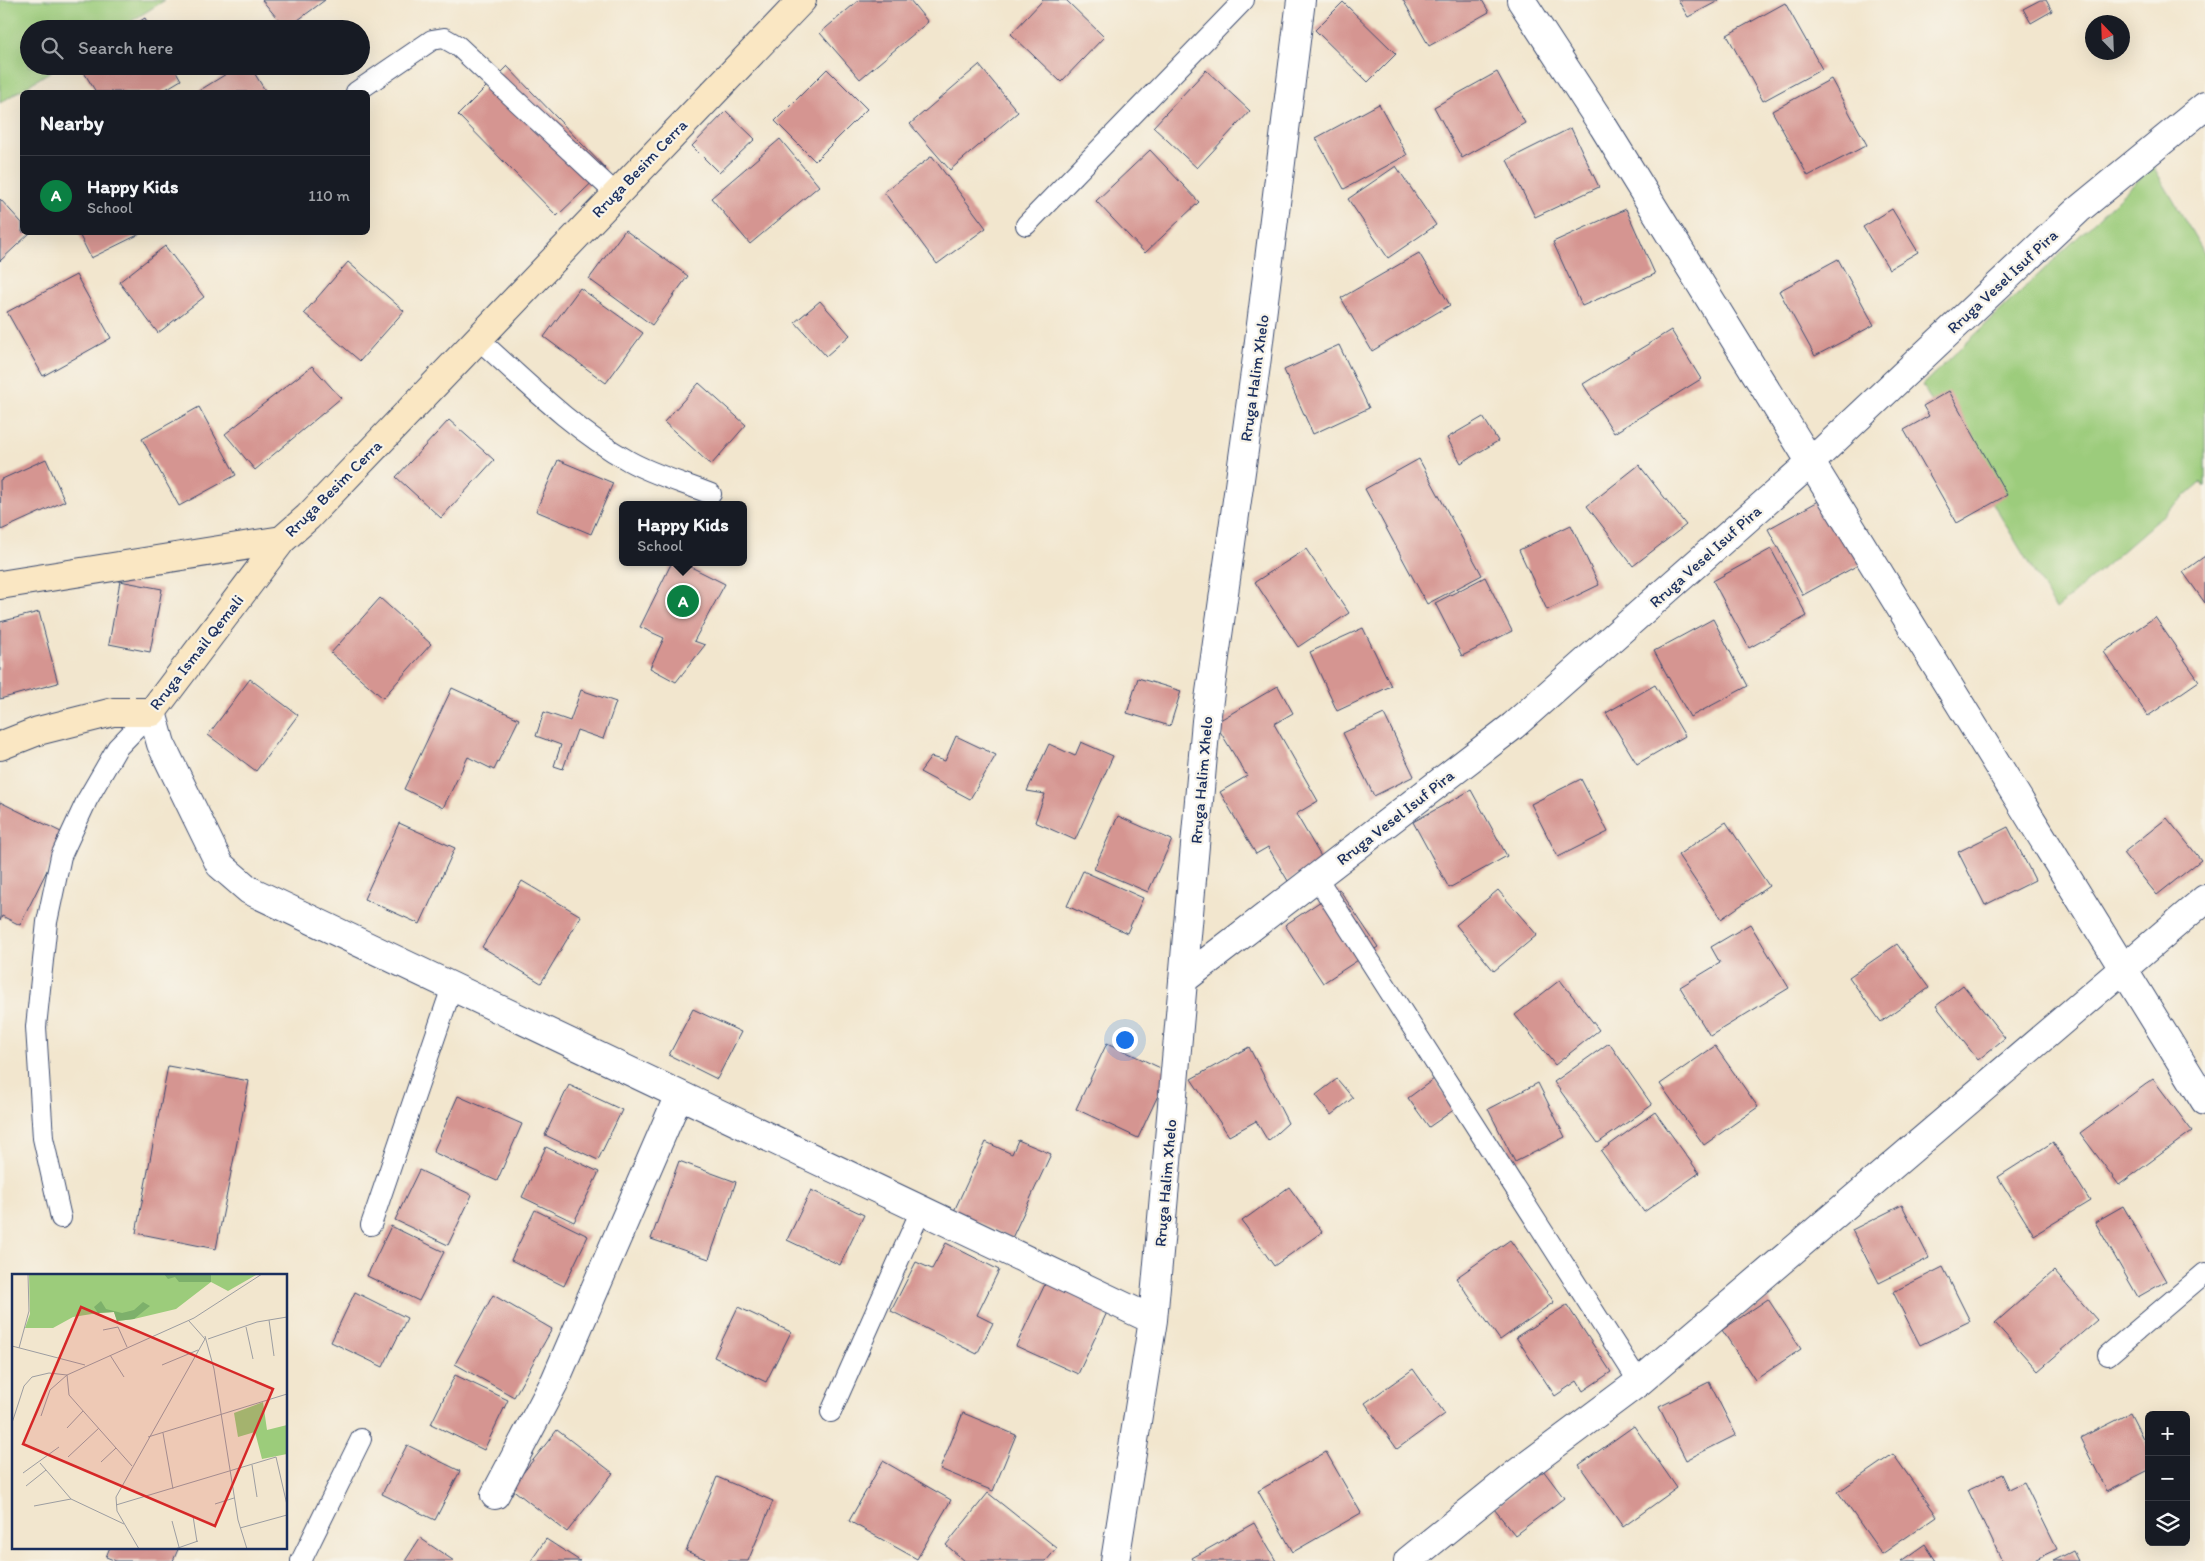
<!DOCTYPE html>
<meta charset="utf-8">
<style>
body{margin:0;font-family:Itim,sans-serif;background:#242831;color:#f1f3f6}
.controls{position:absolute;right:15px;bottom:15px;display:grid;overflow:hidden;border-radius:8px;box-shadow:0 5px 20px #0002}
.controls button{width:45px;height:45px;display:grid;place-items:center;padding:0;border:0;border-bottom:1px solid #363941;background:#171b24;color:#f1f3f6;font:25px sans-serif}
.compass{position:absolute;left:2085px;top:15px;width:45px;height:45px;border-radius:50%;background:#171b24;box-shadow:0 5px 20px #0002;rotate:337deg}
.you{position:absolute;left:1124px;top:1039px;width:18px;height:18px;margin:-12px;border:4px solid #fff;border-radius:50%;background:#1a73e8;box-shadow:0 0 0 8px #1a73e833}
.badge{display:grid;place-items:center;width:32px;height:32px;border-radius:50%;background:#0b8043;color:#fff;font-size:16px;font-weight:700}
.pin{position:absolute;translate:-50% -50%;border:2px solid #fff;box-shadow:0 1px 5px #0006}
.popup{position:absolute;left:619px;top:501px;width:128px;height:65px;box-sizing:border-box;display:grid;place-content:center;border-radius:8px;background:#171b24;filter:drop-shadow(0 1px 4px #0005);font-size:16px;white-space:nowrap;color:#9ea1a6}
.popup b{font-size:19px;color:#f1f3f6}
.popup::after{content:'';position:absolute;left:50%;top:100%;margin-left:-10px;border:10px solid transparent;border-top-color:#171b24}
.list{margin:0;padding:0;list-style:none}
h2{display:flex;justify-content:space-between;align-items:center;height:65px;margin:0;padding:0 20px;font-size:21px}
h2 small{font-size:16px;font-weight:400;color:#9ea1a6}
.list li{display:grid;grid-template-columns:32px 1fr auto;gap:15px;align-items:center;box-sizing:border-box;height:80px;padding:0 20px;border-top:1px solid #363941}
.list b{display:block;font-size:19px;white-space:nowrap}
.list p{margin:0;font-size:16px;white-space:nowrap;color:#9ea1a6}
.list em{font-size:16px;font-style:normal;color:#9ea1a6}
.icon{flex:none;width:28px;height:28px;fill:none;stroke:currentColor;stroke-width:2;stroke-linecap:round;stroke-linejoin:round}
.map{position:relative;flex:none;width:2205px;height:1561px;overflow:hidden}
.search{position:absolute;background:#171b24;box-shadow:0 5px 20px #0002;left:20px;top:20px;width:350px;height:55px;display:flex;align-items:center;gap:12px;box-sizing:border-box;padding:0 18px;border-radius:28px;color:#9ea1a6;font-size:19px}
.panel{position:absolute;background:#171b24;box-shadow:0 5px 20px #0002;left:20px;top:90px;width:350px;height:145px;border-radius:8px}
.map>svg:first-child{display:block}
.green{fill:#9ccc7b;stroke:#5c7e6c}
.building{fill:#d59591}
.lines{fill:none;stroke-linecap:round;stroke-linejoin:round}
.lane-casing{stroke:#3b4a6f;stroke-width:22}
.street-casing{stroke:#3b4a6f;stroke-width:30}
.secondary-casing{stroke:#3b4a6f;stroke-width:30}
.lane{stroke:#fff;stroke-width:20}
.street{stroke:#fff;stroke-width:28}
.secondary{stroke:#fae7c3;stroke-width:28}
.labels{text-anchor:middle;stroke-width:4.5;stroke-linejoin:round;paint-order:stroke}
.street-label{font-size:16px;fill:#1b2f5e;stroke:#f7f3e8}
.inset-road{fill:none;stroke:#9c9da1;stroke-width:1}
.view{fill:#d62828;fill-opacity:0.15;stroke:#d62828;stroke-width:2.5}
.inset-edge{fill:none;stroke:#1b2f5e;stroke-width:2.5}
</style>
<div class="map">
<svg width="2205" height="1561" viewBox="0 0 2205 1561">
<rect width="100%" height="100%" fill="#f7f3e8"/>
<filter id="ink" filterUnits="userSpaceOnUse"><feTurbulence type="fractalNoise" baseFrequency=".02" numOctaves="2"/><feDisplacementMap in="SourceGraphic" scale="10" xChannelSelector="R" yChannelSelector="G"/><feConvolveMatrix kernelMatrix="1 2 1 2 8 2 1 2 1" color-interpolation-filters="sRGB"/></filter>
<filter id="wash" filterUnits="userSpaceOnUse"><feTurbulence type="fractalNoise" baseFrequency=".0096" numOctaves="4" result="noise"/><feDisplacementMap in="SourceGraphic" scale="20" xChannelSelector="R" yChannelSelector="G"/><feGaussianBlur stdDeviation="1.12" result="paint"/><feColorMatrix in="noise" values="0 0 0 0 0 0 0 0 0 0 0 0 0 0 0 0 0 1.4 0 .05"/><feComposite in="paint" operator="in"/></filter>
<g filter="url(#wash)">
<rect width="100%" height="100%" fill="#f2e6ce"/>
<path class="green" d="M0,0H165L119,29H29V66H59L0,103Z
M2153,166L2205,254V487L2201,482L2056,609L1922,385Z"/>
<g id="blocks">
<path class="building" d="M262,0H325L286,29Z
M859,0H910L928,22L860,79L820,33Z
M1043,0H1066L1104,37L1061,82L1011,34Z
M1403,0H1482L1489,12L1429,46Z
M1678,0H1720L1688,17Z
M2040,0H2046L2052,11L2031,23L2023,9Z
M1343,2L1396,54L1368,82L1315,30Z
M1785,3L1822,69L1763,101L1727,35Z
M145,18L151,29H127Z
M979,65L1018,112L950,170L910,124Z
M80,66H173L181,80L161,92H96Z
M239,66H250L266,92H197Z
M507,66L606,169L557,216L458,115Z
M827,69L867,109L815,161L775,121Z
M1206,70L1250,111L1197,168L1153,127Z
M1497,72L1525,123L1462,158L1434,107Z
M1831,79L1867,145L1808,176L1772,111Z
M1379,104L1407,155L1344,189L1316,138Z
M726,111L755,139L719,173L692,146Z
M1571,128L1599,187L1535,217L1507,160Z
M780,139L819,186L750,244L711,198Z
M1150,150L1199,202L1145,253L1096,201Z
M932,156L986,228L937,264L884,192Z
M1396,166L1436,225L1388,258L1348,199Z
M0,199L22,223V232H31L0,261Z
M1626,209L1655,274L1582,306L1553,242Z
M1892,209L1918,252L1889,269L1863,227Z
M625,230L688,276L652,325L589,279Z
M78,232H144L91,258Z
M165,246L204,297L158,333L119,282Z
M1419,253L1450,305L1372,351L1341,298Z
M1838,259L1874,325L1815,356L1779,291Z
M348,262L404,311L360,361L304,313Z
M76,275L111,338L43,376L7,312Z
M580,288L643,333L606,383L544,337Z
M820,301L850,335L826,356L795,322Z
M1671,330L1701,379L1614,433L1583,384Z
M1339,345L1369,408L1313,434L1284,370Z
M312,366L341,398L255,470L225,434Z
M699,383L746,425L711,465L664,422Z
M1949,391L2007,495L1957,523L1904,430L1929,416L1923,406Z
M199,407L236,475L179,506L142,439Z
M1483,417L1498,441L1461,463L1447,438Z
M449,420L494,460L441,518L396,477Z
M46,459L65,501L1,530L0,480Z
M1419,459L1482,575L1427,604L1365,489Z
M558,460L613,483L591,534L536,511Z
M1639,465L1686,525L1633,566L1587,506Z
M1826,497L1862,563L1803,595L1768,529Z
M1571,525L1599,585L1547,610L1519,550Z
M1306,549L1349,613L1298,647L1255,582Z
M1771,549L1807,616L1749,648L1713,581Z
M2205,556V603L2183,572Z
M672,562H681L725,584L694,641L705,645L676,682L650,668L664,638L640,627Z
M1485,577L1512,631L1462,656L1435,603Z
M120,581L162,589L150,652L109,644Z
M380,598L431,644L383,698L331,653Z
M39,612L58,683L0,699V622Z
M2155,617L2199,681L2148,716L2104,652Z
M1713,619L1748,686L1690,717L1654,651Z
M1363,628L1391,686L1337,711L1310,652Z
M1138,678L1181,691L1170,726L1127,713Z
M250,679L298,715L256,771L208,735Z
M1655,685L1685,736L1637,764L1606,713Z
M1278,686L1293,713L1274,724L1318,801L1296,814L1323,860L1288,881L1268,847L1256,854L1220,792L1247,776L1215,723Z
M452,688L519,719L494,770L468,757L443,808L404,789Z
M581,690L616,702L603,739L577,730L563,769L554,766L561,745L536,736L544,712L570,721Z
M1384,714L1414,776L1374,796L1343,733Z
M956,736L996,755L970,799L920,772L931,757L945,761Z
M1081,742L1113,756L1075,840L1035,822L1045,794L1027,791L1049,744L1075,756Z
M1581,779L1608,832L1558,857L1531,804Z
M1471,790L1507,856L1449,888L1413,822Z
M0,802L65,834L20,925L2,916L0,921Z
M1118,816L1172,840L1148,892L1094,869Z
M2167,818L2201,860L2157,895L2123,853Z
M1726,822L1769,886L1721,919L1678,855Z
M399,823L455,848L420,924L364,899Z
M2008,827L2035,880L1985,905L1958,852Z
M1083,871L1143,898L1127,933L1067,906Z
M522,881L581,916L541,983L482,947Z
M1339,889L1378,947L1323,983L1285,925Z
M1498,890L1537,935L1494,971L1456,925Z
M1750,924L1789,988L1710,1036L1680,987L1720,963L1711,947Z
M1897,944L1929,988L1881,1022L1849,977Z
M1560,980L1599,1030L1555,1065L1515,1015Z
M1963,985L2005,1038L1978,1060L1936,1006Z
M693,1009L741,1032L717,1079L669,1055Z
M1107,1043L1169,1072L1138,1138L1076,1109Z
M1609,1043L1652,1105L1598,1143L1554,1082Z
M1715,1046L1758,1107L1704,1145L1660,1084Z
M1249,1047L1288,1123L1268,1141L1256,1121L1229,1136L1191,1079Z
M168,1066L249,1081L216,1249L136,1233Z
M1337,1079L1353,1098L1331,1115L1316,1095Z
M1434,1079L1455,1109L1429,1127L1408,1098Z
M2153,1079L2192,1131L2119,1185L2080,1133Z
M1538,1083L1565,1137L1515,1162L1488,1109Z
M569,1085L622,1110L598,1160L545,1135Z
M458,1096L522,1124L497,1181L433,1152Z
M1655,1112L1699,1173L1644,1212L1601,1151Z
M1018,1140L1051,1154L1012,1238L954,1211L986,1142L1012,1154Z
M2053,1142L2090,1201L2034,1235L1998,1177Z
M546,1147L599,1172L574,1222L522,1197Z
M679,1161L736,1182L709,1259L651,1239Z
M419,1170L472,1195L448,1245L395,1220Z
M1289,1187L1322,1232L1274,1266L1242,1221Z
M811,1190L864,1215L840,1265L787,1240Z
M1902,1205L1929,1258L1879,1283L1852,1230Z
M2123,1206L2166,1281L2138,1297L2095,1222Z
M535,1210L588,1236L564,1286L511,1260Z
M391,1226L444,1252L419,1301L367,1276Z
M1510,1240L1554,1302L1500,1340L1456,1278Z
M946,1243L999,1270L977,1315L993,1323L977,1354L891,1311L916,1262L932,1269Z
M1943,1267L1970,1321L1920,1345L1893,1292Z
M2054,1271L2097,1320L2038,1371L1995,1323Z
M1047,1280L1109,1308L1078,1374L1016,1346Z
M355,1292L407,1318L383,1367L331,1342Z
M493,1295L552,1329L514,1397L455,1364Z
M1768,1299L1801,1349L1755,1380L1722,1330Z
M1567,1305L1611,1372L1583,1391L1577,1381L1555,1396L1516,1337Z
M738,1307L791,1332L766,1382L714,1357Z
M1413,1369L1445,1414L1397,1449L1365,1403Z
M455,1375L508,1400L484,1450L431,1424Z
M1709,1382L1736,1435L1686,1460L1659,1407Z
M963,1413L1016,1435L993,1491L940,1469Z
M2130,1413L2149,1450V1470L2107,1491L2080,1438Z
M1634,1426L1677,1488L1623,1527L1579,1465Z
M557,1430L613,1473L567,1532L511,1488Z
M407,1445L460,1471L435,1520L382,1494Z
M1326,1452L1361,1513L1293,1552L1258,1491Z
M1893,1454L1937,1516L1882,1554L1838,1492Z
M883,1461L951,1500L917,1559L849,1521Z
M1543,1470L1564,1498L1515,1535L1494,1509Z
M2002,1474L2009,1489L2024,1482L2057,1549L2032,1561H2002L1968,1490Z
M717,1477L773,1501L748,1561H710L686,1551Z
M988,1493L1057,1548L1046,1561H965L946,1545Z
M1254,1523L1276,1561H1194L1192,1558Z
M420,1538L454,1561H405Z
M546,1539L580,1561H531Z
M1925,1544L1936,1561H1901Z
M110,1547H179L173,1561H116L106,1557Z
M2073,1551L2078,1561H2053Z"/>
</g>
</g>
<g filter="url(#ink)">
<use href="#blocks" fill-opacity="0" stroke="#3b4a6f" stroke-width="1"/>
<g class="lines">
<defs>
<path id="lane" d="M356,92L432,40L444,38L458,46L615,193
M1026,225L1244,0
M477,338C525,381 572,429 629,461C654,475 684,483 711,494
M1317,878L1639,1382
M61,1218L43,1138L36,1027L47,922L61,856L87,800L117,748L152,712
M371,1225L452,987
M2108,1355L2205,1273
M831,1412L921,1210
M301,1561L361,1439"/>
<path id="street" d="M1521,0L1603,126L2205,1101
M152,712L161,744L220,865L249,890L1153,1320
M1183,980L1513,726L1810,463L2078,210L2205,106
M495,1495L555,1381L679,1095
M1115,1561L1153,1320L1206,721L1256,365L1301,0
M1408,1561L1517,1473L1639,1382L2205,899"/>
<path id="secondary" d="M0,585L282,540
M0,746L38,731L113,712H152L282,540L308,517L802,0"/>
</defs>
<use href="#lane" class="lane-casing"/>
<use href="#street" class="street-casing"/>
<use href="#secondary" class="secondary-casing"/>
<use href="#lane" class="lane"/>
<use href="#street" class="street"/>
<use href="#secondary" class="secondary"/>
</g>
</g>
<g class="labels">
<g class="street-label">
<text transform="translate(639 168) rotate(-46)" y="6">Rruga Besim Cerra</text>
<text transform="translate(2002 281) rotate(-43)" y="6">Rruga Vesel Isuf Pira</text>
<text transform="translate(1254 378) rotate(-82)" y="6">Rruga Halim Xhelo</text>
<text transform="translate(333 488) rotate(-45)" y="6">Rruga Besim Cerra</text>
<text transform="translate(1705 556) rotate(-42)" y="6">Rruga Vesel Isuf Pira</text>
<text transform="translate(196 652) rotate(-52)" y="6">Rruga Ismail Qemali</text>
<text transform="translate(1201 780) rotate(-85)" y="6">Rruga Halim Xhelo</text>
<text transform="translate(1395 817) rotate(-38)" y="6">Rruga Vesel Isuf Pira</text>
<text transform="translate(1165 1183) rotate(-85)" y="6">Rruga Halim Xhelo</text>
</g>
</g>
<g transform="translate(12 1274)">
<rect width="275" height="275" fill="#f2e6ce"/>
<path d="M17,0H244V1L216,17L199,8L164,35L122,45L105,47L102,38L86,39L61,43L41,54H13L18,40ZM251,128L255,156L275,151V180L250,185L243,158L226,163L222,139Z" fill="#9ccc7b"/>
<path d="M152,0H199V8H167L163,3L156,5ZM89,27L94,35L110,39L122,36L131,28L138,32L122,45L105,47L102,38L86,39L82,33Z" fill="#7db06b"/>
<path class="inset-road" d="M257,46L262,82M234,53L241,85M91,56L106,53L115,73M193,62L202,95L226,246L235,275M196,65L245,48L275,43M0,72L73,91M7,74L17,37L16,0M98,81L112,103M150,91L186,76M29,142L38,116L55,101L57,121L120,192M0,149L12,112L20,103L37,99L55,101L182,44L250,0M55,154L71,137M151,159L161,215M136,163L275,120M56,183L87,154M89,188L104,174M28,189L59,225L112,250M240,191L245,223M11,199L47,173M14,212L34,196M203,230L222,224M104,231L264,183L275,231M22,232L59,225M181,242L185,268M160,247L167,273M228,254L275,241M127,275L105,237L104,223L193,65L177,47M163,275L186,267"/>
<path class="view" d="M69,33L261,115L203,252L11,170Z"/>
<rect width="275" height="275" class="inset-edge"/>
</g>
</svg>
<div class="controls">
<button>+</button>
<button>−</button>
<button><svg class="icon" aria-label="layers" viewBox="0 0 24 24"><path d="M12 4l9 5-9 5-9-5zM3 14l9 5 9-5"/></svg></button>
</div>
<svg class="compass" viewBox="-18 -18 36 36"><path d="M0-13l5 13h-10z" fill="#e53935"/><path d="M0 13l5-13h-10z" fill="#9ea1a6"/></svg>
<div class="you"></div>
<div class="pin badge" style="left:683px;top:601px">A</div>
<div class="popup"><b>Happy Kids</b>School</div>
<div class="search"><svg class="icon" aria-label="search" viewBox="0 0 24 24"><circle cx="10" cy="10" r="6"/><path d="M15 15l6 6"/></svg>Search here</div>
<section class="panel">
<h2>Nearby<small></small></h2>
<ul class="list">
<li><span class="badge">A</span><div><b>Happy Kids</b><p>School</p></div><em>110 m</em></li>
</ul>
</section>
</div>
